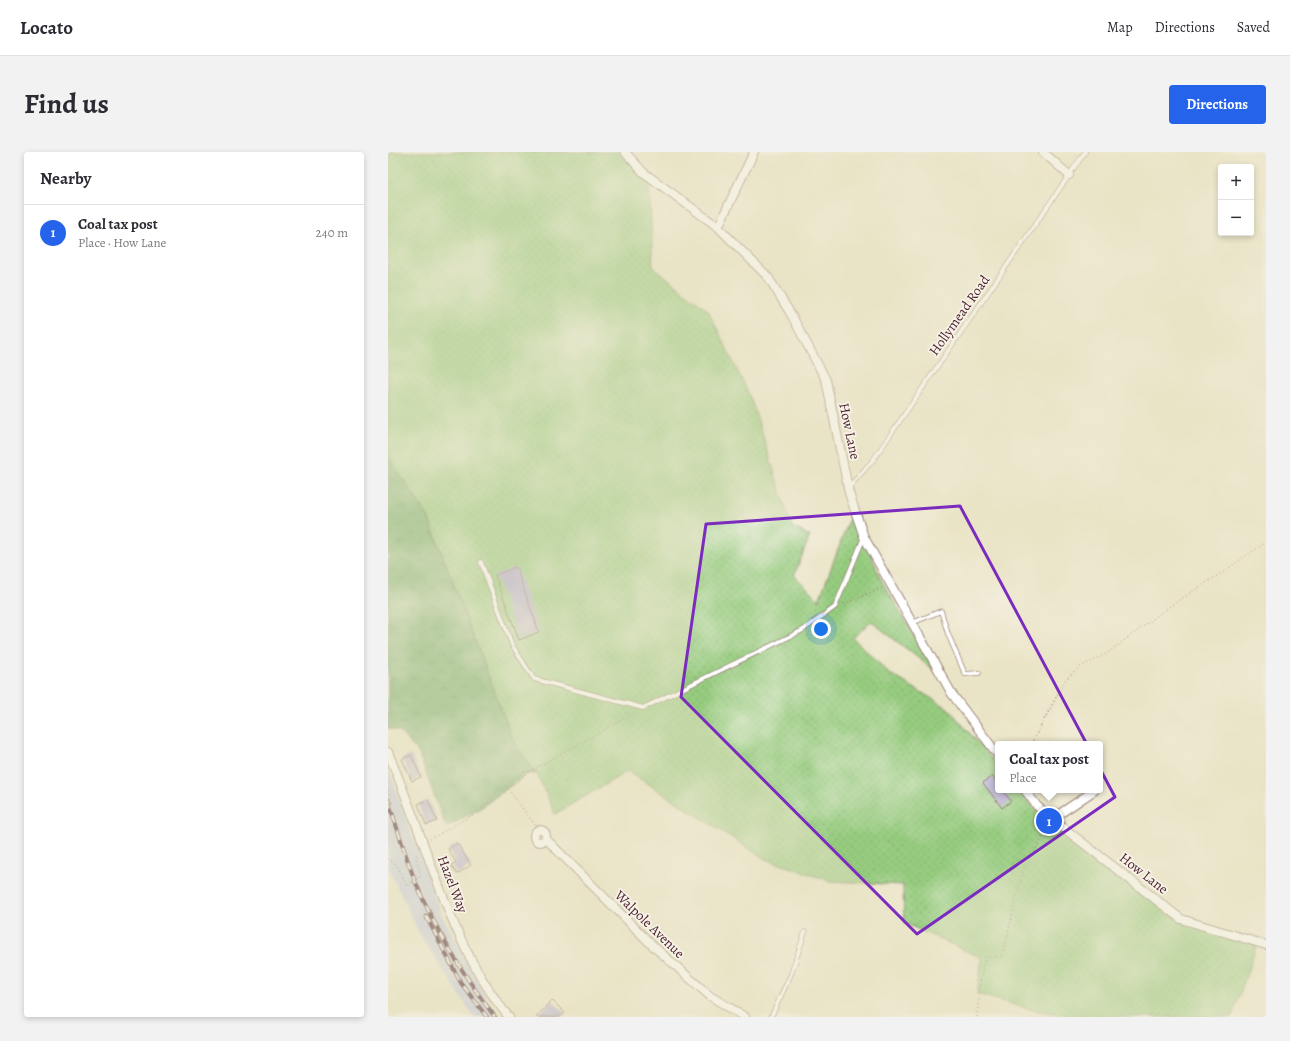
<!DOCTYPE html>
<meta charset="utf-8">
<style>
body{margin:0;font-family:Alegreya,serif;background:#f2f2f3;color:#2b2b33}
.controls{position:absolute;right:12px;top:12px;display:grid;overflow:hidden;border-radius:4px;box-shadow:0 2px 6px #0003}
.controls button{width:36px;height:36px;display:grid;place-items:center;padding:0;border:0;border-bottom:1px solid #e1e1e2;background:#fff;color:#2b2b33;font:20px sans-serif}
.you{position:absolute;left:433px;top:477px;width:14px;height:14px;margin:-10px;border:3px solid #fff;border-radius:50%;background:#1a73e8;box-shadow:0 0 0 6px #1a73e833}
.badge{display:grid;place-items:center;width:26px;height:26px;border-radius:50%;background:#2563eb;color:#fff;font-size:13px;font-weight:700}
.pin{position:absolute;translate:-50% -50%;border:2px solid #fff;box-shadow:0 1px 4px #0006}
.popup{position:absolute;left:607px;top:589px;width:108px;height:52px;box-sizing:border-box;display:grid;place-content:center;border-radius:4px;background:#fff;filter:drop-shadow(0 1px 3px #0005);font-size:13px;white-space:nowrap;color:#7c7c81}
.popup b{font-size:15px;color:#2b2b33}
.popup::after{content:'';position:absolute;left:50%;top:100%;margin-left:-8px;border:8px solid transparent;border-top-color:#fff}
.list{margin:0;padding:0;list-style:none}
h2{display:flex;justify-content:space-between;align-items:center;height:52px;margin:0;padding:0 16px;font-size:17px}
h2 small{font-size:13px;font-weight:400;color:#7c7c81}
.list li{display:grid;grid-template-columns:26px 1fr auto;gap:12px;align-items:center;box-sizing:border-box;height:56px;padding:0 16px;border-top:1px solid #e1e1e2}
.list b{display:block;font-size:15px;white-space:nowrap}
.list p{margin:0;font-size:13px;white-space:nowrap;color:#7c7c81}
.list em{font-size:13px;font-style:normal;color:#7c7c81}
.map{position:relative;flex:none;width:878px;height:865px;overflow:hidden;border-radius:4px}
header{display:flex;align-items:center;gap:24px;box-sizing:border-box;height:56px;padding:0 20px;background:#fff;border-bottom:1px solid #e1e1e2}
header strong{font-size:19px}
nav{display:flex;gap:22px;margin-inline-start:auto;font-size:14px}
.intro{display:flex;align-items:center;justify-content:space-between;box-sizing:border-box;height:96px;padding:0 24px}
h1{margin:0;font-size:28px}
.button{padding:10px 18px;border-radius:4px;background:#2563eb;color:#fff;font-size:14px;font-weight:700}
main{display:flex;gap:24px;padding:0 24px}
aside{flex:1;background:#fff;border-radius:4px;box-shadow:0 2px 6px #0003}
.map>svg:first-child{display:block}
.railway{fill:#bdc3de}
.grass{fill:url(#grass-dots);stroke:#707655}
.forest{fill:url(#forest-crowns);stroke:#61684c}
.building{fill:#ada5d2}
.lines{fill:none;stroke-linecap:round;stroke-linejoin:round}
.service-casing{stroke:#9a8278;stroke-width:5.5}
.minor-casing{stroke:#9a8278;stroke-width:10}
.path{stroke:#9a8278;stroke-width:1.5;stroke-dasharray:1 3;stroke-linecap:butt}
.service{stroke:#fff;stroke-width:4}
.minor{stroke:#fff;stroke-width:8}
.rail-casing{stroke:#4a1f2b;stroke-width:4}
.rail{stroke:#f7f3e8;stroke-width:2.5;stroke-dasharray:8;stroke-linecap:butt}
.path-bridge{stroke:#9a8278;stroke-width:1.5;stroke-dasharray:1 3;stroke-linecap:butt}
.marked{fill:none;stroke:#7b2cbf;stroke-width:3;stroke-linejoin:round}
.labels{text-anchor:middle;stroke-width:3.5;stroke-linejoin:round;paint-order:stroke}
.street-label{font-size:14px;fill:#4a1f2b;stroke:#f7f3e8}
</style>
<header>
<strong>Locato</strong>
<nav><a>Map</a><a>Directions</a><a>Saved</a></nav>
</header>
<div class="intro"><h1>Find us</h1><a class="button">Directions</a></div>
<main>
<aside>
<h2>Nearby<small></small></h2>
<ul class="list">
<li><span class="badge">1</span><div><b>Coal tax post</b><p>Place · How Lane</p></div><em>240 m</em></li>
</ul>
</aside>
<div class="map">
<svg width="878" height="865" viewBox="0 0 878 865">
<defs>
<pattern id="grass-dots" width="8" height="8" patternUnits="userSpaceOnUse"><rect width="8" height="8" fill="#96cc7f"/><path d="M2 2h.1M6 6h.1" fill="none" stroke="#83af6e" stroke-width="1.8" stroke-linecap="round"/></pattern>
<pattern id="forest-crowns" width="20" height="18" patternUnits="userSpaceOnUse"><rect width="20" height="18" fill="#78b06e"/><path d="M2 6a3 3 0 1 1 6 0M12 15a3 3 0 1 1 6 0" fill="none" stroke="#648f5b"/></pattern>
</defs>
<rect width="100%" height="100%" fill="#f7f3e8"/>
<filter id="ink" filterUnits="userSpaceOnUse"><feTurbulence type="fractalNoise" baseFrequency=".025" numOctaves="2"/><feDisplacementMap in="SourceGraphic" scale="8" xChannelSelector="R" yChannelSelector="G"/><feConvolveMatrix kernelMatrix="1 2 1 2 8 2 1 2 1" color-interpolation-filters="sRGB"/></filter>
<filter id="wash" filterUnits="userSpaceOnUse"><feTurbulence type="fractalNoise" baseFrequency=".012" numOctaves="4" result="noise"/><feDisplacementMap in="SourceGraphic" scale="16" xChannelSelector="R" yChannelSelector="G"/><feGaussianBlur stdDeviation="0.9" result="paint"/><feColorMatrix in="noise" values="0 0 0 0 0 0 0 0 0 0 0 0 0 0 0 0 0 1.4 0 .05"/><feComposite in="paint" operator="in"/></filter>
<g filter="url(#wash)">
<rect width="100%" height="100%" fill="#eae4c6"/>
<path class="railway" d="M0,616L52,760L101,850L113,865H86L32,783L0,715Z"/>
<path class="grass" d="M0,0H232L255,20L261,31L265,115L320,158L363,247L404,375L422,384L406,423L431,448L466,355L492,426L548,520L483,469L465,486L502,522L560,556L610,614V638H630L645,655L672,679L793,768L869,792L844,865H690L645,858L589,842L594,806L516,771L515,733L442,729L377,707L240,619L167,662L149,622L126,591L40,365L0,305Z"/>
<path class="forest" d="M0,305L40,365L126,591L149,622H138L90,658L58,675L30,600L12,580L0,576Z"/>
<g id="blocks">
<path class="building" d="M128,415L151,480L131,488L107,423Z
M23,603L33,625L24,629L14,607Z
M604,624L610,632V638H614L623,649L614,656L595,631Z
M40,648L49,669L38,673L30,652Z
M69,691L83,713L69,722L63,713L68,710L60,697Z
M164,848L177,861L172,865H148Z"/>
</g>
</g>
<g filter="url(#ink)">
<use href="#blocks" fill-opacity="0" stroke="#9a8278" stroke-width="1"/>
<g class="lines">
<defs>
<path id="service" d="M461,335L485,308L697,0
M93,410L124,493L146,527L255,556L415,478L447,455L476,385
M524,471L553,459L560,482L577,522L591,521
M383,865L403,822L417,780"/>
<path id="minor" d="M237,0L255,20L330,75L380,125L404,164L438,228L461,341L476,385L564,542L610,603
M655,0L681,23
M330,75L366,0
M0,600C12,630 24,660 35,691C57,751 79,815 121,865
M637,638L649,654L664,667L793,767L878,793
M664,667L707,638
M146 684a6 6 0 1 1 12 0a6 6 0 1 1-12 0Z
M158,687L265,794L322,844L357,865"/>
</defs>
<use href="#service" class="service-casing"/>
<use href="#minor" class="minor-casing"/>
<path class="path" d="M456,452L494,436
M643,592L678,527L692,515L718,502L785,452L832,422L878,390
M120,637L151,678
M0,638L4,651
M94,656L110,639L138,619L141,620
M42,687L93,658L141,620L248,560
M0,707L9,713L19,734L33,724L28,706L30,701
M589,865L593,824L597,805H614L635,720L661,674"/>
<use href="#service" class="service"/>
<use href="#minor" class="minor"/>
<defs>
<path id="rail" d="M0,648C9,675 17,703 27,729C47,777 75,823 107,865
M38,764L73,831L99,865"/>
</defs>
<use href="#rail" class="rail-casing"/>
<use href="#rail" class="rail"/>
<path class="path-bridge" d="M0,652L7,650"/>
</g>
</g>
<path d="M0 0H878V865H0ZM572,354L727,645L529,782L293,545L318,372Z" fill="#eae4c6" fill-opacity=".55" fill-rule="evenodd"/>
<path class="marked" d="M572,354L727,645L529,782L293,545L318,372Z"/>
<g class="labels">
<g class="street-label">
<text transform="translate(571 163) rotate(-55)" y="5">Hollymead Road</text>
<text transform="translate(462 279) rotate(78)" y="5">How Lane</text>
<text transform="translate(756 721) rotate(38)" y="5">How Lane</text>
<text transform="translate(65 732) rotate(69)" y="5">Hazel Way</text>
<text transform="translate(262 772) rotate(44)" y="5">Walpole Avenue</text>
</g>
</g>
</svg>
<div class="controls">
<button>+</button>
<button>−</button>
</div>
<div class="you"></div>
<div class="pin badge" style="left:661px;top:669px">1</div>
<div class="popup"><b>Coal tax post</b>Place</div>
</div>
</main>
